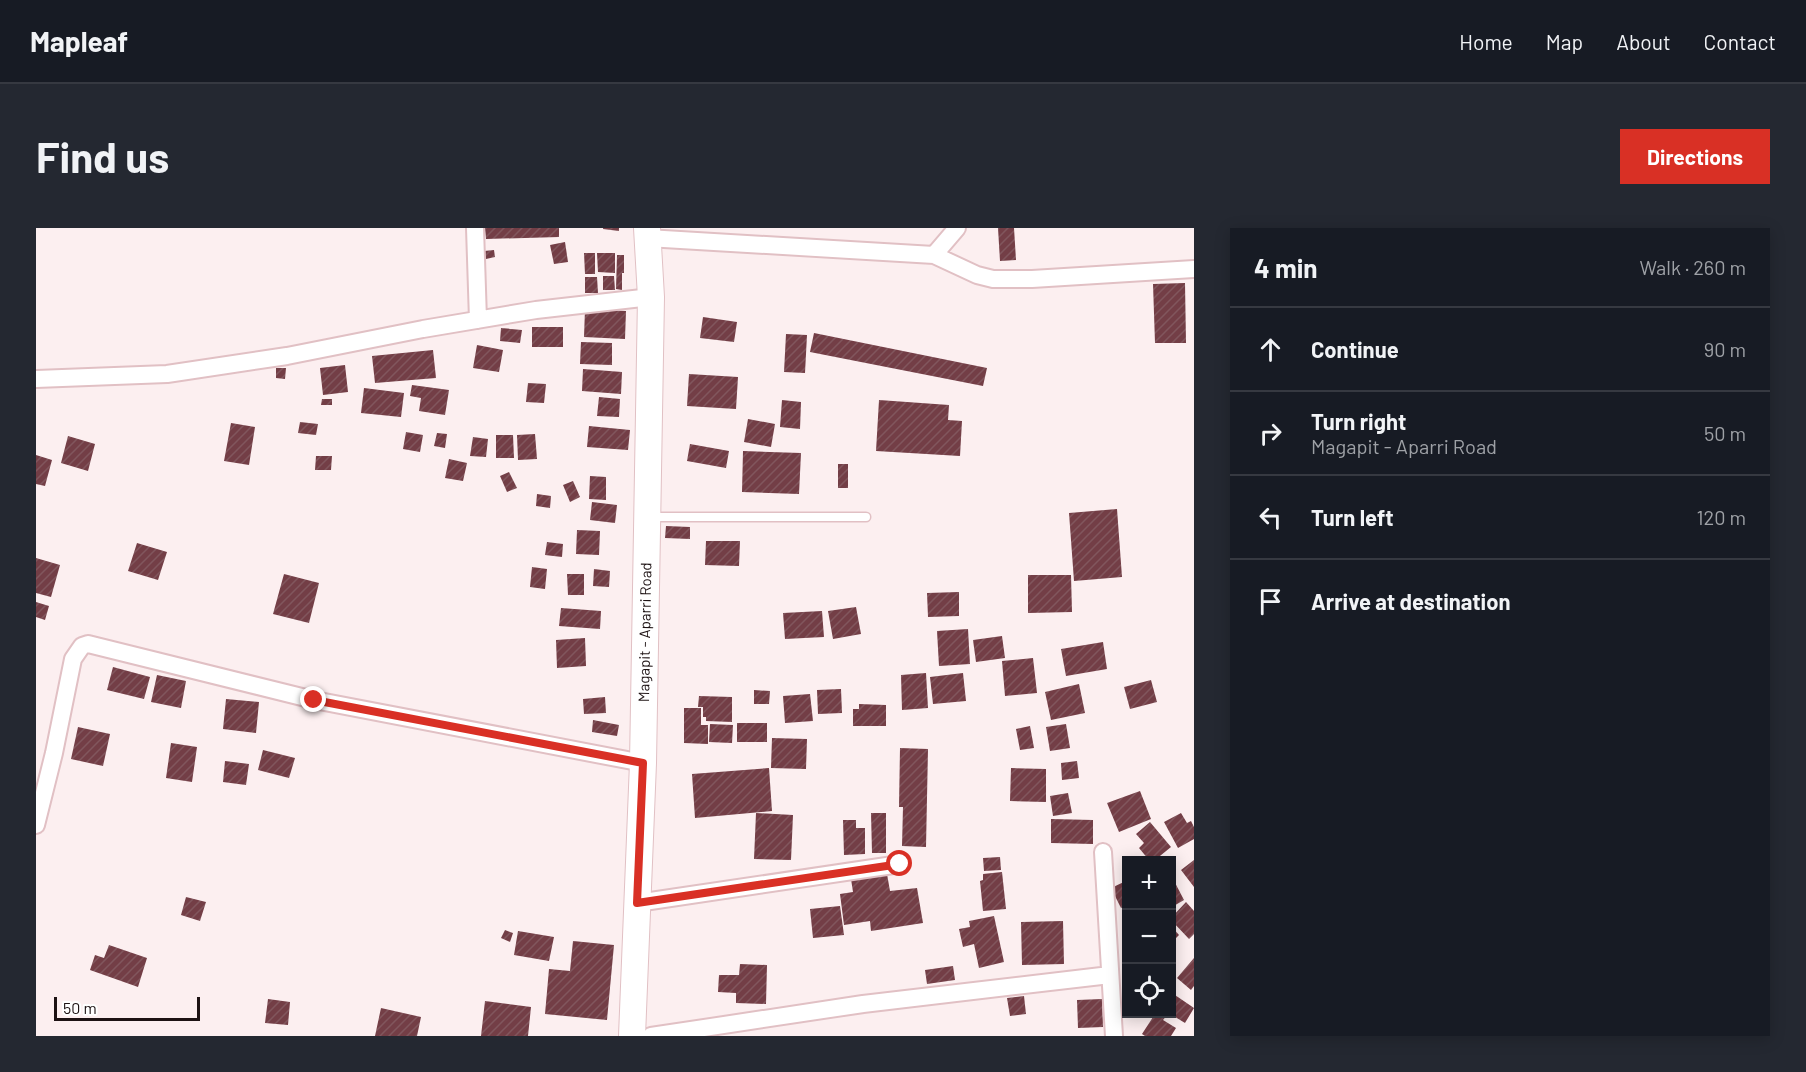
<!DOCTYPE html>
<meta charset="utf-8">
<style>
body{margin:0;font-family:Barlow,sans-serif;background:#242831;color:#f1f3f6}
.controls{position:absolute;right:18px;bottom:18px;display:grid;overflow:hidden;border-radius:0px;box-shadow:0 3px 15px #0003}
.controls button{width:54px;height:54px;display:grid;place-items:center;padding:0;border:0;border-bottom:2px solid #363941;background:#171b24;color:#f1f3f6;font:30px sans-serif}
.scale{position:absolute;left:18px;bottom:15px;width:146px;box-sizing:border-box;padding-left:6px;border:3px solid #1d1213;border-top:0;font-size:16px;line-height:21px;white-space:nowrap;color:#1d1213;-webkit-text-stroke:4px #fff;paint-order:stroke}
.stop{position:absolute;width:18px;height:18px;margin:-14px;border:4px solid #d93025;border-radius:50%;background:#fff}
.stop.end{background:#d93025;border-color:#fff;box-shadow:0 2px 6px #0008}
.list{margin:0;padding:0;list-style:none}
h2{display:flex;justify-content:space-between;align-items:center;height:78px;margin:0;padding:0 24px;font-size:26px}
h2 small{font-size:20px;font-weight:400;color:#9ea1a6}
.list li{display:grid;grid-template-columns:39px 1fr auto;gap:18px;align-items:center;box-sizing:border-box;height:84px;padding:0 24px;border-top:2px solid #363941}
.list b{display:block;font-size:22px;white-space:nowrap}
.list p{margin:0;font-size:20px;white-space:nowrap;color:#9ea1a6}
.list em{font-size:20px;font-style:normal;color:#9ea1a6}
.icon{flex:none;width:33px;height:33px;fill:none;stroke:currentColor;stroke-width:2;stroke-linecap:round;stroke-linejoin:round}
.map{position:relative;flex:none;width:1158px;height:808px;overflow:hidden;border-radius:0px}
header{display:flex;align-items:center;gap:36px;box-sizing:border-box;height:84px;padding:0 30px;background:#171b24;border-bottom:2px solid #363941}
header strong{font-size:28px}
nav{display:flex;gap:33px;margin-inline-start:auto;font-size:21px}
.intro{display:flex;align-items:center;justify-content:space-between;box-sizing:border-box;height:144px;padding:0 36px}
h1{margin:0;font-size:42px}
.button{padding:15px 27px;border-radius:0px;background:#d93025;color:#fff;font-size:21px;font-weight:700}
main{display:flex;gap:36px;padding:0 36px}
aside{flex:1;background:#171b24;border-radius:0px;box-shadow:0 3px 15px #0003}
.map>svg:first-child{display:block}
.building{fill:url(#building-hatch)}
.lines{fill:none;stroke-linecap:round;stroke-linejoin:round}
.service-casing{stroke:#e1c0c4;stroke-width:11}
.minor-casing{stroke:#e1c0c4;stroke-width:20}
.primary-casing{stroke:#e1c0c4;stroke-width:28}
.service{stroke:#fff;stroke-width:8}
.minor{stroke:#fff;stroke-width:16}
.primary{stroke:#fff;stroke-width:26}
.route{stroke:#d93025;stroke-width:8}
.labels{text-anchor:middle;stroke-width:6;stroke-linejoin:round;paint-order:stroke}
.street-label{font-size:15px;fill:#1d1213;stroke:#fff}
</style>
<header>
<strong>Mapleaf</strong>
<nav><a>Home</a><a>Map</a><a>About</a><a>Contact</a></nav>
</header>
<div class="intro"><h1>Find us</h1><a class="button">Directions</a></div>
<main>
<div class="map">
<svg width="1158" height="808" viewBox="0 0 1158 808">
<defs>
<pattern id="building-hatch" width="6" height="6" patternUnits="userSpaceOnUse" patternTransform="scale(1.5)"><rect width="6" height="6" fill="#733e46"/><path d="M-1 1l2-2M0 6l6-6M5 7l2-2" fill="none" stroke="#81565d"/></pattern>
</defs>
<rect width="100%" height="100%" fill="#fceff0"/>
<path class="building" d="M449,0H523V9L450,11Z
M567,0H583V3L567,1Z
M962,0H978L980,32L964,33Z
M529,14L532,34L518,36L514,17Z
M458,22L459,29L450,31L448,23Z
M548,25H559V46H549Z
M561,25H579V45L562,44Z
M581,27H588V45H586V62L580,61Z
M567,48H578L579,62H567Z
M549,49H561L562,65H549Z
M1149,55L1150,115H1119L1117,56Z
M549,81L590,83L589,111L548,109Z
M667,89L701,94L698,114L664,110Z
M496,99H527V119H496Z
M465,100L486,102L484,115L464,113Z
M778,105L951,140L947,158L774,124Z
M750,106L771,107L769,145L748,144Z
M545,114L576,115V137L544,136Z
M441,117L467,122L463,144L437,140Z
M397,122L400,150L339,155L336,128Z
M309,137L312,164L287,167L284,140Z
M240,140H250L249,151L240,150Z
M547,141L586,144L585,166L546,163Z
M653,146L702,149L700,181L651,178Z
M492,155L510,156L508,175L490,174Z
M376,157L413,162L409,187L383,183L385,170L374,168Z
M328,160L368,165L365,189L325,185Z
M563,169L584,171L583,189L561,188Z
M286,171H296V177H285Z
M746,172L765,174L764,201L744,199Z
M843,172L913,177L912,192L926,193L924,228L840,223Z
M712,191L739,196L735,219L708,214Z
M264,194L282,196L280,207L262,205Z
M195,195L219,199L213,237L188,233Z
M553,198L594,202L592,222L551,219Z
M370,204L387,207L384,224L367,221Z
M401,205L411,206L409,220L398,218Z
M499,206L501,231L482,232L481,207Z
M460,207H477L478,230H460Z
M32,208L59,216L52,243L25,235Z
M437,209L452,211L450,229L434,228Z
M654,216L693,223L690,240L651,233Z
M707,223L765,225L763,266L706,264Z
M0,227L16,232L9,258L0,256Z
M280,228H296L295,242H279Z
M413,231L431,235L427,253L409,250Z
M802,236H812V260H802Z
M473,244L481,260L471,264L464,248Z
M554,248L570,249V272L553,271Z
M537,253L544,269L534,274L527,257Z
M501,266L515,268L514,280L500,278Z
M556,274L581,277L579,295L554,292Z
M1081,281L1086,349L1038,353L1033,285Z
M630,298L654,299V311L629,310Z
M541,302L564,303L563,327L540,326Z
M670,313H704L703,338L669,337Z
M511,314L527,316L526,329L509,327Z
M101,315L131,324L122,352L92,343Z
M0,330L24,337L15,369L0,365Z
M496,339L511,341L509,361L494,359Z
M558,341L574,343L573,359L557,358Z
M248,346L283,355L273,395L237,386Z
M531,346H548V367H532Z
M992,347H1035L1036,384L992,385Z
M923,364V388L892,389L891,365Z
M0,374L13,378L9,392L0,389Z
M820,379L825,406L797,411L792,383Z
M525,380L565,383L564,401L523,398Z
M786,383L788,409L749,411L747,385Z
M932,401L934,436L903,438L901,403Z
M966,408L969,430L940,434L937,412Z
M549,410L550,438L521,440L520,412Z
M1067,414L1071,441L1030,448L1025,421Z
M997,430L1001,465L969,468L966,433Z
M77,439L114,449L108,471L71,462Z
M890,445L892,480L866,482L865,447Z
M927,445L930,473L897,476L894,449Z
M121,447L150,453L145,480L115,474Z
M1115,452L1121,474L1094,481L1088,459Z
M1043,456L1049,485L1015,492L1009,464Z
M805,461L806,485L782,486L781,462Z
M718,462L734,463L733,476H718Z
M774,466L777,493L749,495L747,468Z
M663,468L696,469V494L670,493V489H667V479H662Z
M569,469L570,485L548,486L547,471Z
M190,471L223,474L220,505L187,501Z
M823,476L850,477V498H817V481H823Z
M648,480H665V497H672V516L648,515Z
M557,492L583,497L581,508L556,504Z
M701,495H731V514H701Z
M674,496L697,497L696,515L673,514Z
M1030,496L1034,520L1014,523L1010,499Z
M994,498L998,520L984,522L980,501Z
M42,499L74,506L67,538L35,531Z
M736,510L771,511L770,541L735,540Z
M135,515L161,519L156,554L130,550Z
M864,520L892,521L890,619L866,618L867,579H863Z
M227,522L259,530L253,550L222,542Z
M189,533L213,536L210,557L187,554Z
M1041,533L1043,550L1026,552L1025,535Z
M733,540L736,583L659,590L656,546Z
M975,540L1010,541V574L974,573Z
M1104,563L1115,591L1083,604L1071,575Z
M1032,565L1036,585L1017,588L1014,568Z
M720,585L757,587L755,632L718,631Z
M835,585H850V625H836Z
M1145,585L1151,595L1155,593L1158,599V611L1142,620L1128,594Z
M1015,591L1057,592V616L1015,615Z
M807,592H820V600H829V626L808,627Z
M1114,594L1135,619L1119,632H1113L1103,620L1108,615L1100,606Z
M964,629L965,642L948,643L947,630Z
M1158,632V659L1145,642Z
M966,644L970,681L947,683L944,653L947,652V646Z
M851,646L854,663L881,660L887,695L835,703L834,693L808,697L804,666L817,664L815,651Z
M1136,649L1148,672L1136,679Z
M1090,653V677L1085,680L1075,660Z
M150,669L170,674L164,693L145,687Z
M1150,674L1158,683V706L1153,711L1136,693V689Z
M804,678L808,707L777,710L774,681Z
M958,688L968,734L943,740L938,716L927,719L923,701L934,699L933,693Z
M1027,693L1028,736L986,737L985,694Z
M1136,699L1143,707L1136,714Z
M469,702L477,705L474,714L465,710Z
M482,703L518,709L513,733L478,727Z
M537,713L578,717L571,792L509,786L513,741L534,743Z
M73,717L111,730L102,759L54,742L59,727L68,730Z
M1158,730V758L1155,762L1141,750Z
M704,736L731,737L730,776L700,775V765L682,764L683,747H703Z
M917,738L919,752L891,756L889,742Z
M1136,765L1158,780L1149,795L1136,787Z
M988,768L990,786L974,788L971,770Z
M232,771L254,774L252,797L229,795Z
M1066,771L1067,799L1042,800L1041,772Z
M449,773L495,779L492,808H445Z
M345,780L385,789L381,808H339Z
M1119,786H1132L1127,792L1140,800L1135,808H1109L1106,806Z"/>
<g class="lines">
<defs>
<path id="service" d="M614,289H830"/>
<path id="minor" d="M439,0L442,92
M611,10L898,27L941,47L957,51H996L1158,41
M898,27L921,0
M0,151L131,146L251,128L387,101L500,82L615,69
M0,597L18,525L37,431L46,418L52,416L278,472L607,535
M1067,624L1078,808
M601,675L864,636
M615,808L827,776L1074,747"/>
<g id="primary">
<path id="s1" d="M596,808L607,535L615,69L611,0"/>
</g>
</defs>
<use href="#service" class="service-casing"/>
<use href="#minor" class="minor-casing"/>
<use href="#primary" class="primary-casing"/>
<use href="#service" class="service"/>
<use href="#minor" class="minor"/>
<use href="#primary" class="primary"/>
</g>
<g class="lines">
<path class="route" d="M278,472L607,535L601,675L864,636"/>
</g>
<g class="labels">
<g class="street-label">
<text dy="5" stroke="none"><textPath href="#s1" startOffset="404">Magapit - Aparri Road</textPath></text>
</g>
</g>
</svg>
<div class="controls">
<button>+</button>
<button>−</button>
<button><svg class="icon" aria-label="locate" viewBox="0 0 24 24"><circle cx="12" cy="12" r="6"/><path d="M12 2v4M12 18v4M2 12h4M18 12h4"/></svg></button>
</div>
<div class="scale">50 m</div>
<div class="stop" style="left:864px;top:636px"></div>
<div class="stop end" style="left:278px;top:472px"></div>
</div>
<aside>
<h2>4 min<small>Walk · 260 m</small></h2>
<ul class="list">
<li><svg class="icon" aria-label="ahead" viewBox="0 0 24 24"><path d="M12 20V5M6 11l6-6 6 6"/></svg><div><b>Continue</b></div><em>90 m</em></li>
<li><svg class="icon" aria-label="right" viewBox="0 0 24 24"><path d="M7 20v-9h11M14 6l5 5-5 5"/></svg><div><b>Turn right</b><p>Magapit - Aparri Road</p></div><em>50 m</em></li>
<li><svg class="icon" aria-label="left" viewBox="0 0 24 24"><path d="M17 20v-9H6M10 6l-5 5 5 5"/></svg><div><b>Turn left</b></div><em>120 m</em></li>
<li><svg class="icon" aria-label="arrive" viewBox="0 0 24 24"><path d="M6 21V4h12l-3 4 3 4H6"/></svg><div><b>Arrive at destination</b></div></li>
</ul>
</aside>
</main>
